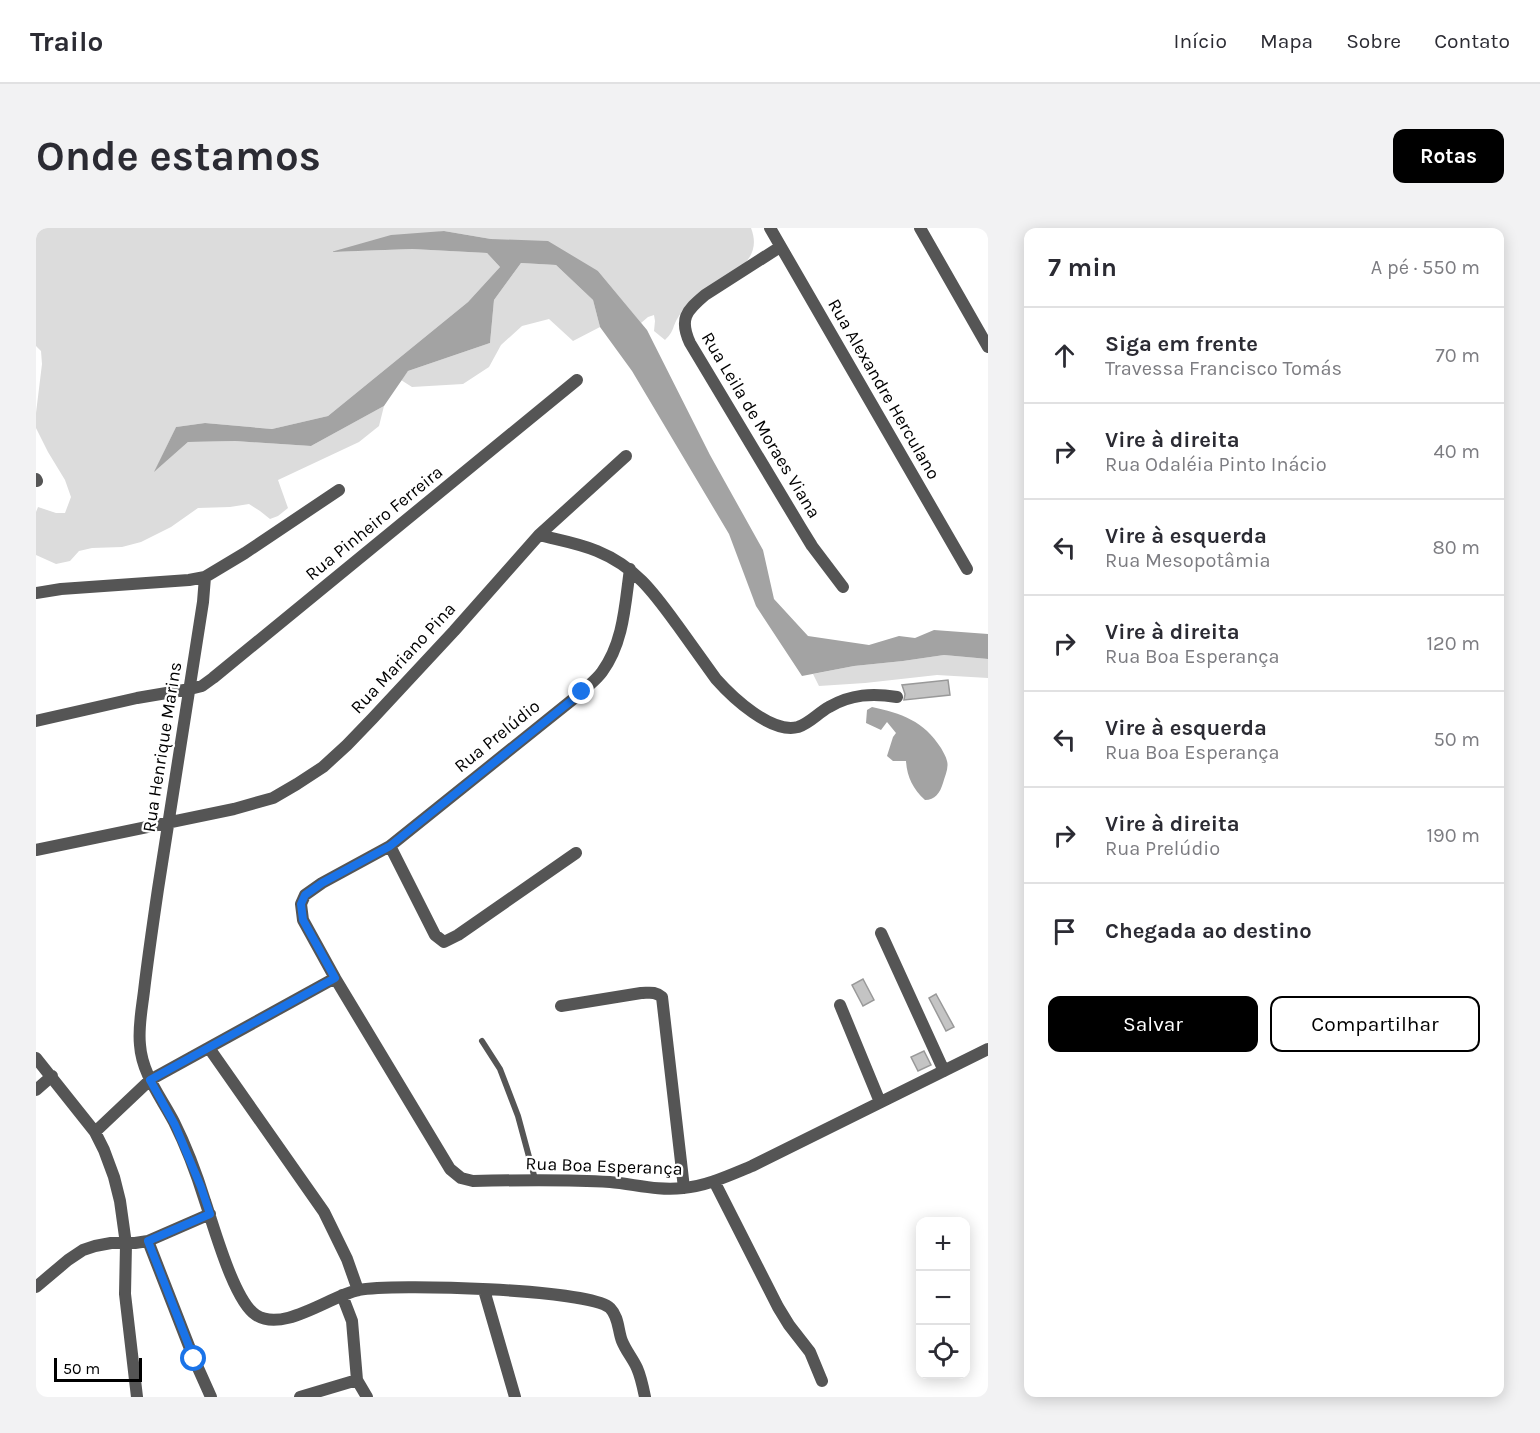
<!DOCTYPE html>
<html lang="pt">
<meta charset="utf-8">
<style>
body{margin:0;font-family:Karla,sans-serif;background:#f2f2f3;color:#2b2b33}
.controls{position:absolute;right:18px;bottom:18px;display:grid;overflow:hidden;border-radius:12px;box-shadow:0 3px 15px #0003}
.controls button{width:54px;height:54px;display:grid;place-items:center;padding:0;border:0;border-bottom:2px solid #e1e1e2;background:#fff;color:#2b2b33;font:30px sans-serif}
.scale{position:absolute;left:18px;bottom:15px;width:88px;box-sizing:border-box;padding-left:6px;border:3px solid #000;border-top:0;font-size:16px;line-height:21px;white-space:nowrap;color:#000;-webkit-text-stroke:4px #fff;paint-order:stroke}
.stop{position:absolute;width:18px;height:18px;margin:-14px;border:4px solid #1a73e8;border-radius:50%;background:#fff}
.stop.end{background:#1a73e8;border-color:#fff;box-shadow:0 2px 6px #0008}
.list{margin:0;padding:0;list-style:none}
h2{display:flex;justify-content:space-between;align-items:center;height:78px;margin:0;padding:0 24px;font-size:26px}
h2 small{font-size:20px;font-weight:400;color:#7c7c81}
.list li{display:grid;grid-template-columns:39px 1fr auto;gap:18px;align-items:center;box-sizing:border-box;height:96px;padding:0 24px;border-top:2px solid #e1e1e2}
.list b{display:block;font-size:22px;white-space:nowrap}
.list p{margin:0;font-size:20px;white-space:nowrap;color:#7c7c81}
.list em{font-size:20px;font-style:normal;color:#7c7c81}
.actions{display:flex;gap:12px;padding:18px 24px}
.actions a{flex:1;padding:14px 0;border:2px solid #000;border-radius:12px;text-align:center;font-size:21px;color:#000}
.actions .main{background:#000;color:#fff}
.icon{flex:none;width:33px;height:33px;fill:none;stroke:currentColor;stroke-width:2;stroke-linecap:round;stroke-linejoin:round}
.map{position:relative;flex:none;width:952px;height:1169px;overflow:hidden;border-radius:12px}
header{display:flex;align-items:center;gap:36px;box-sizing:border-box;height:84px;padding:0 30px;background:#fff;border-bottom:2px solid #e1e1e2}
header strong{font-size:28px}
nav{display:flex;gap:33px;margin-inline-start:auto;font-size:21px}
.intro{display:flex;align-items:center;justify-content:space-between;box-sizing:border-box;height:144px;padding:0 36px}
h1{margin:0;font-size:42px}
.button{padding:15px 27px;border-radius:12px;background:#000;color:#fff;font-size:21px;font-weight:700}
main{display:flex;gap:36px;padding:0 36px}
aside{flex:1;background:#fff;border-radius:12px;box-shadow:0 3px 15px #0003}
.map>svg:first-child{display:block}
.green{fill:#dcdcdc}
.water{fill:#a3a3a3}
.building{fill:#c4c4c4;stroke:#999;stroke-width:1.5}
.lines{fill:none;stroke-linecap:round;stroke-linejoin:round}
.service{stroke:#555;stroke-width:6}
.minor{stroke:#555;stroke-width:12}
.route{stroke:#1a73e8;stroke-width:8}
.labels{text-anchor:middle;stroke-width:4.5;stroke-linejoin:round;paint-order:stroke}
.street-label{font-size:18px;fill:#000;stroke:#fff}
</style>
<header>
<strong>Trailo</strong>
<nav><a>Início</a><a>Mapa</a><a>Sobre</a><a>Contato</a></nav>
</header>
<div class="intro"><h1>Onde estamos</h1><a class="button">Rotas</a></div>
<main>
<div class="map">
<svg width="952" height="1169" viewBox="0 0 952 1169">
<rect width="100%" height="100%" fill="#fff"/>
<path class="green" d="M0,0H715C731,41 677,51 655,73C650,77 646,82 643,88C636,98 639,103 629,112L618,103L619,93L618,87L612,89L605,95L562,43L455,11L408,3L299,24L376,21L451,25L464,39L432,74L292,188L236,201L169,195L140,199L119,243L152,214L199,213L275,218L348,178L343,198L323,214L242,252L252,280L242,288L234,291L224,283L213,276L194,279L162,280L135,299L105,314L86,319L56,320L43,323L34,333L20,336L0,327V284L2,279L20,285H29L35,269L29,252L12,224L0,200V185L6,136L5,123L0,118Z
M485,35L520,37L557,72L564,99L537,113L513,91L486,98L465,117L453,139L427,156L376,159L365,152L372,143L454,115L458,72Z
M908,427L952,431V450L901,447L829,455L783,458L777,446L818,438L867,433Z"/>
<path class="water" d="M408,3L455,11L512,13L562,43L611,102L674,227L727,322L738,371L772,408L833,417L863,408L879,410L898,402L952,406V431L908,427L867,433L818,438L766,448L720,378L693,306L596,143L564,99L557,72L520,37L485,35L458,72L454,115L372,143L348,178L275,218L199,213L152,214L118,244L140,199L169,195L236,201L292,188L432,74L464,39L451,25L376,21L295,24L355,7Z
M836,479C865,485 888,493 905,520C907,524 910,528 911,533C913,540 909,548 907,555C904,565 899,572 889,572C877,561 871,549 870,533H857L851,528L857,509L860,505L851,494L845,502L830,495L831,482Z"/>
<path class="building" d="M912,452L914,467L868,472L869,466L866,457Z
M827,751L838,772L827,778L816,757Z
M900,766L918,799L910,803L893,770Z
M888,823L895,837L882,843L875,829Z"/>
<g class="lines">
<path class="service" d="M446,813L464,841L482,888L499,951"/>
<path class="minor" d="M734,0L931,341
M884,0L952,119
M744,19L669,67C650,83 643,91 654,115L765,300L776,318L807,359
M0,251L1,253
M503,307C522,312 542,315 561,323C600,339 618,365 642,398C654,415 667,433 680,451C696,469 735,506 762,499C774,495 782,485 793,479C815,466 837,465 861,469
M594,341C589,376 588,414 566,444C561,451 553,457 546,464L354,618L286,655L269,667L265,676L267,692L299,750L414,941L425,950L437,953C482,952 528,951 574,954C598,956 622,963 647,960C671,958 694,947 716,938L952,821
M169,349L167,374C152,469 137,565 122,661C117,695 112,729 108,763C106,780 102,799 104,817C106,846 125,869 138,894C150,918 161,947 169,973C178,999 198,1073 220,1087C248,1105 295,1067 323,1062C355,1055 554,1061 574,1080C583,1089 582,1103 586,1113C590,1123 597,1131 601,1140C605,1149 607,1159 609,1169
M0,365L25,361L153,352L169,349L209,325L303,262
M0,493L101,470L154,461L166,458L177,450L541,152
M354,618L399,707L408,714L422,707L540,625
M0,622L198,581L237,570L261,556L287,539L311,517L337,490L418,403L503,307L590,228
M845,705L908,843
M804,777L844,874
M525,778L605,765C613,765 619,763 626,769L648,960
M173,820L288,984L311,1031L322,1062
M0,830L59,904L68,922L78,949L84,973L90,1016L89,1066L101,1169
M0,862L16,848
M59,904L114,852L299,750
M678,953L742,1079L753,1097L774,1124L786,1153
M112,1013L158,1131L175,1169
M0,1059L32,1032L47,1022L59,1018L75,1015H99L112,1013L174,986
M448,1062L479,1169
M306,1067L316,1093L321,1152L331,1169
M264,1169L321,1152"/>
</g>
<g class="lines">
<path class="route" d="M158,1131L112,1013L174,986L165,959L139,897L114,852L299,750L267,692L265,676L269,667L286,655L354,618L546,464"/>
</g>
<g class="labels">
<g class="street-label">
<text transform="translate(848 161) rotate(60)" y="6">Rua Alexandre Herculano</text>
<text transform="translate(725 197) rotate(59)" y="6">Rua Leila de Moraes Viana</text>
<text transform="translate(338 295) rotate(-39)" y="6">Rua Pinheiro Ferreira</text>
<text transform="translate(367 430) rotate(-47)" y="6">Rua Mariano Pina</text>
<text transform="translate(461 508) rotate(-39)" y="6">Rua Prelúdio</text>
<text transform="translate(126 519) rotate(-81)" y="6">Rua Henrique Marins</text>
<text transform="translate(568 938) rotate(2)" y="6">Rua Boa Esperança</text>
</g>
</g>
</svg>
<div class="controls">
<button>+</button>
<button>−</button>
<button><svg class="icon" aria-label="locate" viewBox="0 0 24 24"><circle cx="12" cy="12" r="6"/><path d="M12 2v4M12 18v4M2 12h4M18 12h4"/></svg></button>
</div>
<div class="scale">50 m</div>
<div class="stop" style="left:158px;top:1131px"></div>
<div class="stop end" style="left:546px;top:464px"></div>
</div>
<aside>
<h2>7 min<small>A pé · 550 m</small></h2>
<ul class="list">
<li><svg class="icon" aria-label="ahead" viewBox="0 0 24 24"><path d="M12 20V5M6 11l6-6 6 6"/></svg><div><b>Siga em frente</b><p>Travessa Francisco Tomás</p></div><em>70 m</em></li>
<li><svg class="icon" aria-label="right" viewBox="0 0 24 24"><path d="M7 20v-9h11M14 6l5 5-5 5"/></svg><div><b>Vire à direita</b><p>Rua Odaléia Pinto Inácio</p></div><em>40 m</em></li>
<li><svg class="icon" aria-label="left" viewBox="0 0 24 24"><path d="M17 20v-9H6M10 6l-5 5 5 5"/></svg><div><b>Vire à esquerda</b><p>Rua Mesopotâmia</p></div><em>80 m</em></li>
<li><svg class="icon" aria-label="right" viewBox="0 0 24 24"><path d="M7 20v-9h11M14 6l5 5-5 5"/></svg><div><b>Vire à direita</b><p>Rua Boa Esperança</p></div><em>120 m</em></li>
<li><svg class="icon" aria-label="left" viewBox="0 0 24 24"><path d="M17 20v-9H6M10 6l-5 5 5 5"/></svg><div><b>Vire à esquerda</b><p>Rua Boa Esperança</p></div><em>50 m</em></li>
<li><svg class="icon" aria-label="right" viewBox="0 0 24 24"><path d="M7 20v-9h11M14 6l5 5-5 5"/></svg><div><b>Vire à direita</b><p>Rua Prelúdio</p></div><em>190 m</em></li>
<li><svg class="icon" aria-label="arrive" viewBox="0 0 24 24"><path d="M6 21V4h12l-3 4 3 4H6"/></svg><div><b>Chegada ao destino</b></div></li>
</ul>
<div class="actions"><a class="main">Salvar</a><a>Compartilhar</a></div>
</aside>
</main>
